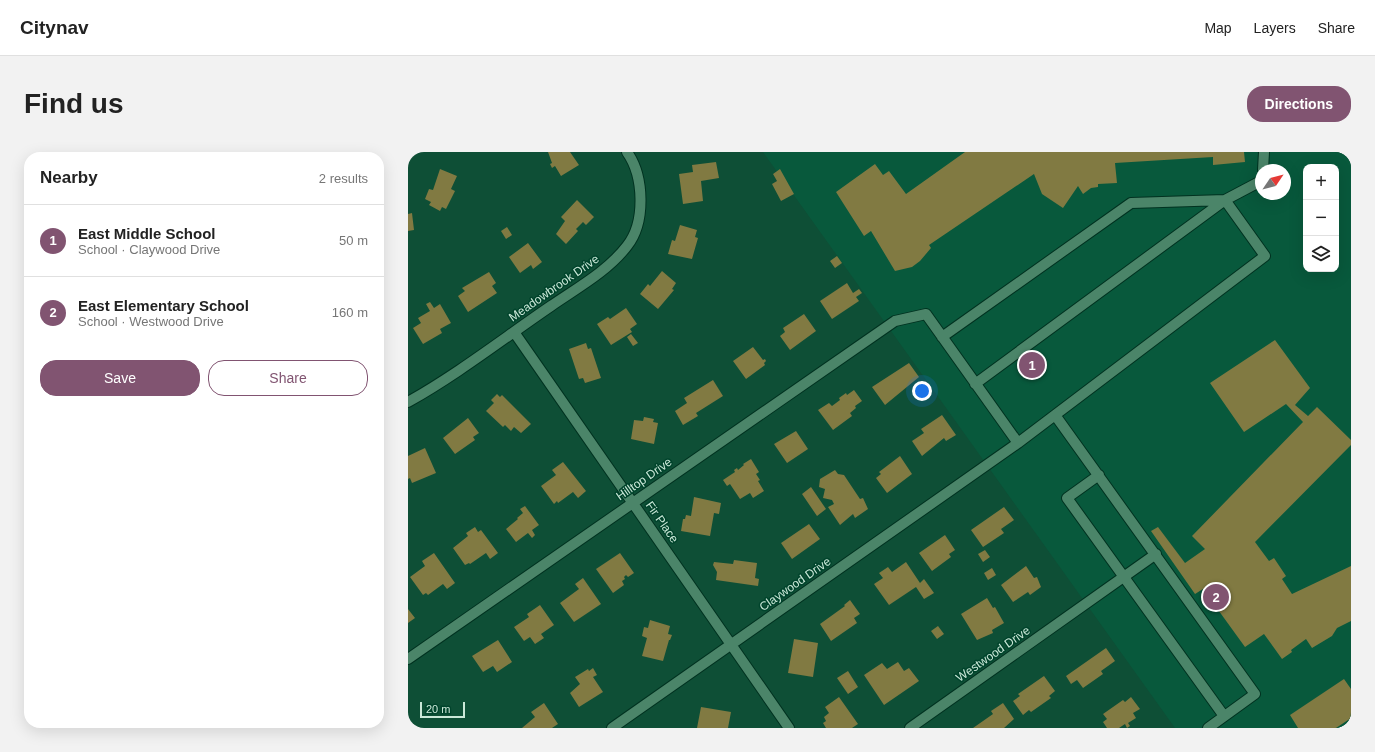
<!DOCTYPE html>
<meta charset="utf-8">
<style>
body{margin:0;font-family:Helvetica,sans-serif;background:#f2f2f2;color:#222}
.controls{position:absolute;right:12px;top:12px;display:grid;overflow:hidden;border-radius:8px;box-shadow:0 4px 16px #0002}
.controls button{width:36px;height:36px;display:grid;place-items:center;padding:0;border:0;border-bottom:1px solid #e0e0e0;background:#fff;color:#222;font:20px sans-serif}
.compass{position:absolute;left:847px;top:12px;width:36px;height:36px;border-radius:50%;background:#fff;box-shadow:0 4px 16px #0002;rotate:55deg}
.scale{position:absolute;left:12px;bottom:10px;width:45px;box-sizing:border-box;padding-left:4px;border:2px solid #cae8d8;border-top:0;font-size:11px;line-height:14px;white-space:nowrap;color:#cae8d8;-webkit-text-stroke:3px #00442c;paint-order:stroke}
.you{position:absolute;left:514px;top:239px;width:14px;height:14px;margin:-10px;border:3px solid #fff;border-radius:50%;background:#1a73e8;box-shadow:0 0 0 6px #1a73e833}
.badge{display:grid;place-items:center;width:26px;height:26px;border-radius:50%;background:#815471;color:#fff;font-size:13px;font-weight:700}
.pin{position:absolute;translate:-50% -50%;border:2px solid #fff;box-shadow:0 1px 4px #0006}
.list{margin:0;padding:0;list-style:none}
h2{display:flex;justify-content:space-between;align-items:center;height:52px;margin:0;padding:0 16px;font-size:17px}
h2 small{font-size:13px;font-weight:400;color:#767676}
.list li{display:grid;grid-template-columns:26px 1fr auto;gap:12px;align-items:center;box-sizing:border-box;height:72px;padding:0 16px;border-top:1px solid #e0e0e0}
.list b{display:block;font-size:15px;white-space:nowrap}
.list p{margin:0;font-size:13px;white-space:nowrap;color:#767676}
.list em{font-size:13px;font-style:normal;color:#767676}
.actions{display:flex;gap:8px;padding:12px 16px}
.actions a{flex:1;padding:9px 0;border:1px solid #815471;border-radius:16px;text-align:center;font-size:14px;color:#815471}
.actions .main{background:#815471;color:#fff}
.icon{flex:none;width:22px;height:22px;fill:none;stroke:currentColor;stroke-width:2;stroke-linecap:round;stroke-linejoin:round}
.map{position:relative;flex:none;width:943px;height:576px;overflow:hidden;border-radius:16px}
header{display:flex;align-items:center;gap:24px;box-sizing:border-box;height:56px;padding:0 20px;background:#fff;border-bottom:1px solid #e0e0e0}
header strong{font-size:19px}
nav{display:flex;gap:22px;margin-inline-start:auto;font-size:14px}
.intro{display:flex;align-items:center;justify-content:space-between;box-sizing:border-box;height:96px;padding:0 24px}
h1{margin:0;font-size:28px}
.button{padding:10px 18px;border-radius:16px;background:#815471;color:#fff;font-size:14px;font-weight:700}
main{display:flex;gap:24px;padding:0 24px}
aside{flex:1;background:#fff;border-radius:16px;box-shadow:0 4px 16px #0002}
.map>svg:first-child{display:block}
.built{fill:#08593c;fill-rule:evenodd}
.building{fill:#817a42}
.lines{fill:none;stroke-linecap:round;stroke-linejoin:round}
.minor-casing{stroke:#013220;stroke-width:12}
.minor{stroke:#4b8569;stroke-width:10}
.labels{text-anchor:middle;stroke-width:3;stroke-linejoin:round;paint-order:stroke}
.street-label{font-size:12px;fill:#cae8d8;stroke:#00442c}
</style>
<header>
<strong>Citynav</strong>
<nav><a>Map</a><a>Layers</a><a>Share</a></nav>
</header>
<div class="intro"><h1>Find us</h1><a class="button">Directions</a></div>
<main>
<aside>
<h2>Nearby<small>2 results</small></h2>
<ul class="list">
<li><span class="badge">1</span><div><b>East Middle School</b><p>School · Claywood Drive</p></div><em>50 m</em></li>
<li><span class="badge">2</span><div><b>East Elementary School</b><p>School · Westwood Drive</p></div><em>160 m</em></li>
</ul>
<div class="actions"><a class="main">Save</a><a>Share</a></div>
</aside>
<div class="map">
<svg width="943" height="576" viewBox="0 0 943 576">
<rect width="100%" height="100%" fill="#0e4f36"/>
<path class="built" d="M355,0H943V569L933,576H767ZM898,15H928V117H898ZM853,18H877V42H853Z"/>
<path class="building" d="M140,0H162L171,13L153,24L147,14L144,16L142,12L144,11Z
M557,0H836L837,10L805,13V5L707,11L709,31L690,32V35L683,36L675,42L670,34L655,56L634,42L626,22L521,93L523,96L512,109L504,115L487,119L463,79L456,84L428,40L467,12L475,23L481,19L498,42Z
M308,10L311,26L293,29L295,49L275,52L271,22L285,20L284,13Z
M32,17L49,24L43,37L47,39L38,57L34,55L32,59L21,53L23,50L17,47L21,37L25,38Z
M372,17L386,42L373,49L364,32L369,29L365,22Z
M169,48L186,65L178,73L175,70L168,77L170,79L158,92L148,82L157,69L153,65Z
M4,61L6,78L0,79V62Z
M272,73L289,78L287,85L290,86L284,107L260,102L264,88L267,89Z
M99,75L104,83L98,87L93,79Z
M120,91L134,110L125,117L123,113L112,121L101,105Z
M429,104L434,111L427,116L422,109Z
M254,119L268,131L264,137L266,138L250,157L232,142L240,132L242,134Z
M81,120L88,131L84,134L89,141L60,160L50,144L57,139L54,136Z
M439,131L445,141L451,137L454,141L448,145L451,149L424,167L412,149Z
M22,150L26,156L32,152L43,171L32,177L34,181L15,192L5,176L13,171L10,166L22,159L18,152Z
M218,156L229,172L222,177L224,180L203,193L189,172L200,165L202,167Z
M396,162L408,179L382,198L372,184L377,180L375,176Z
M223,182L230,191L225,194L219,185Z
M867,188L902,236L887,253L900,264L909,255L943,288V293L847,390L861,409L866,406L878,424L874,427L884,442L943,414V469L929,476L924,484L904,496L898,487L883,498L884,500L874,507L856,482L837,495L795,437L787,442L743,379L750,375L777,411L797,397L784,384L895,270L878,252L836,280L802,231Z
M178,191L180,197L183,196L193,226L177,231L175,226L171,227L161,197Z
M345,195L355,208L357,207L358,209L356,211L357,213L338,227L325,209Z
M501,211L511,225L477,253L464,235Z
M305,228L315,244L288,261L290,264L275,273L267,259L279,251L276,246Z
M446,238L454,249L447,254L448,256L442,261L444,264L425,278L410,258L421,251L424,254L432,248L431,246L438,241L439,243Z
M89,242L92,245L94,243L123,272L113,281L106,275L103,279L97,273L95,275L78,259L86,251L83,248Z
M534,263L548,283L538,289L536,286L514,304L504,289L516,281L513,277Z
M236,265L246,267L245,270L250,271L246,292L223,287L226,268L235,269Z
M60,266L71,281L65,285L67,288L47,302L35,286Z
M388,279L400,297L379,311L366,292Z
M17,296L28,321L4,331L2,326L0,327V304Z
M492,304L504,322L479,341L468,326L473,322L471,320Z
M343,307L351,320L348,322L352,328L350,329L356,339L345,346L342,341L332,347L322,332L319,334L315,328L327,320L326,318L329,316L330,318L336,313L335,312Z
M155,310L178,339L170,346L165,340L150,351L149,349L146,352L133,334L148,323L144,318Z
M427,318L430,322L436,323L452,347L455,346L460,357L447,366L445,362L432,373L420,355L426,352L424,348L415,346L417,337L411,335L412,327Z
M403,335L418,357L409,364L394,342Z
M286,345L313,351L311,362L306,361L302,384L273,379L275,367H277L278,363L283,364Z
M117,354L131,373L124,378L127,383L124,386L120,381L108,390L98,377L110,367L109,366L115,361L112,357Z
M596,355L606,368L593,377L596,381L575,395L563,378Z
M401,372L412,387L384,407L373,391Z
M67,375L70,380L73,378L90,401L82,407L78,401L62,412L61,411L57,413L45,396L60,384L58,381Z
M537,383L547,398L541,402L543,405L524,419L511,401Z
M577,398L582,405L575,410L570,402Z
M26,401L47,431L39,437L35,432L20,443L18,441L15,443L2,425L17,414L14,409Z
M212,401L226,421L220,425L218,423L216,425L217,427L214,429L216,433L205,441L188,417Z
M326,408L349,411L347,426L351,427L350,434L308,428L309,420L305,413L306,410L325,412Z
M498,410L512,431L516,427L526,441L516,447L508,435L481,453L466,432L475,426L471,421L480,415L484,420Z
M618,414L626,426L629,425L633,435L622,443L620,440L605,450L593,433Z
M584,416L588,423L580,428L576,421Z
M175,426L193,452L166,470L152,451L171,437L167,432Z
M579,446L585,456L587,455L596,471L584,478L585,481L569,488L553,462Z
M442,448L452,462L446,466L449,471L423,489L412,472L437,454L436,453Z
M132,453L146,473L133,482L136,486L127,492L122,485L116,489L106,475L121,465L119,462Z
M0,457L7,466L0,471Z
M242,468L262,474L260,482L264,483L262,488H261L255,509L234,504L239,486L234,484L236,475L240,476Z
M530,474L536,482L529,487L523,479Z
M386,487L410,491L405,525L380,521Z
M90,488L104,510L89,520L85,514L75,520L64,504Z
M698,496L707,509L693,519L695,522L675,536L669,528L663,532L658,524Z
M490,510L496,519L501,516L511,529L476,553L456,523L474,511L479,517Z
M185,516L189,523L185,525L195,540L171,555L162,541L172,532L167,525L180,517L181,519Z
M440,519L450,535L440,542L429,526Z
M636,524L647,539L641,544L643,546L623,560L621,558L615,563L605,549L612,544L610,542Z
M936,527L943,537V566L928,576H890L882,563Z
M431,545L450,572L444,576H418L415,571L418,569L416,565L421,561L417,555Z
M723,545L732,557L725,561L728,566L720,571L722,574L719,576L717,572L711,576H699L695,570L699,567L695,562L715,548L717,550Z
M136,551L150,572L144,576H114L127,565L123,560Z
M595,551L606,567L596,576H565L585,562L583,559Z
M293,555L323,560L320,576H289Z"/>
<g class="lines">
<defs>
<path id="minor" d="M855,18L856,0
M106,180L381,576
M534,185L723,51L817,48
M567,232L817,48L853,29
M0,250C50,222 96,186 143,154C169,136 200,119 219,94C238,70 236,24 219,0
M610,291L647,263
M691,323L659,346L816,564
M0,507L487,169L518,162L610,291L204,576
M502,576L748,402
M800,576L847,542L647,263L857,104L817,48"/>
</defs>
<use href="#minor" class="minor-casing"/>
<use href="#minor" class="minor"/>
</g>
<g class="labels">
<g class="street-label">
<text transform="translate(146 136) rotate(-35)" y="4">Meadowbrook Drive</text>
<text transform="translate(236 327) rotate(-35)" y="4">Hilltop Drive</text>
<text transform="translate(254 370) rotate(55)" y="4">Fir Place</text>
<text transform="translate(387 432) rotate(-35)" y="4">Claywood Drive</text>
<text transform="translate(585 502) rotate(-35)" y="4">Westwood Drive</text>
</g>
</g>
</svg>
<div class="controls">
<button>+</button>
<button>−</button>
<button><svg class="icon" aria-label="layers" viewBox="0 0 24 24"><path d="M12 4l9 5-9 5-9-5zM3 14l9 5 9-5"/></svg></button>
</div>
<svg class="compass" viewBox="-18 -18 36 36"><path d="M0-13l5 13h-10z" fill="#e53935"/><path d="M0 13l5-13h-10z" fill="#767676"/></svg>
<div class="scale">20 m</div>
<div class="you"></div>
<div class="pin badge" style="left:624px;top:213px">1</div>
<div class="pin badge" style="left:808px;top:445px">2</div>
</div>
</main>
